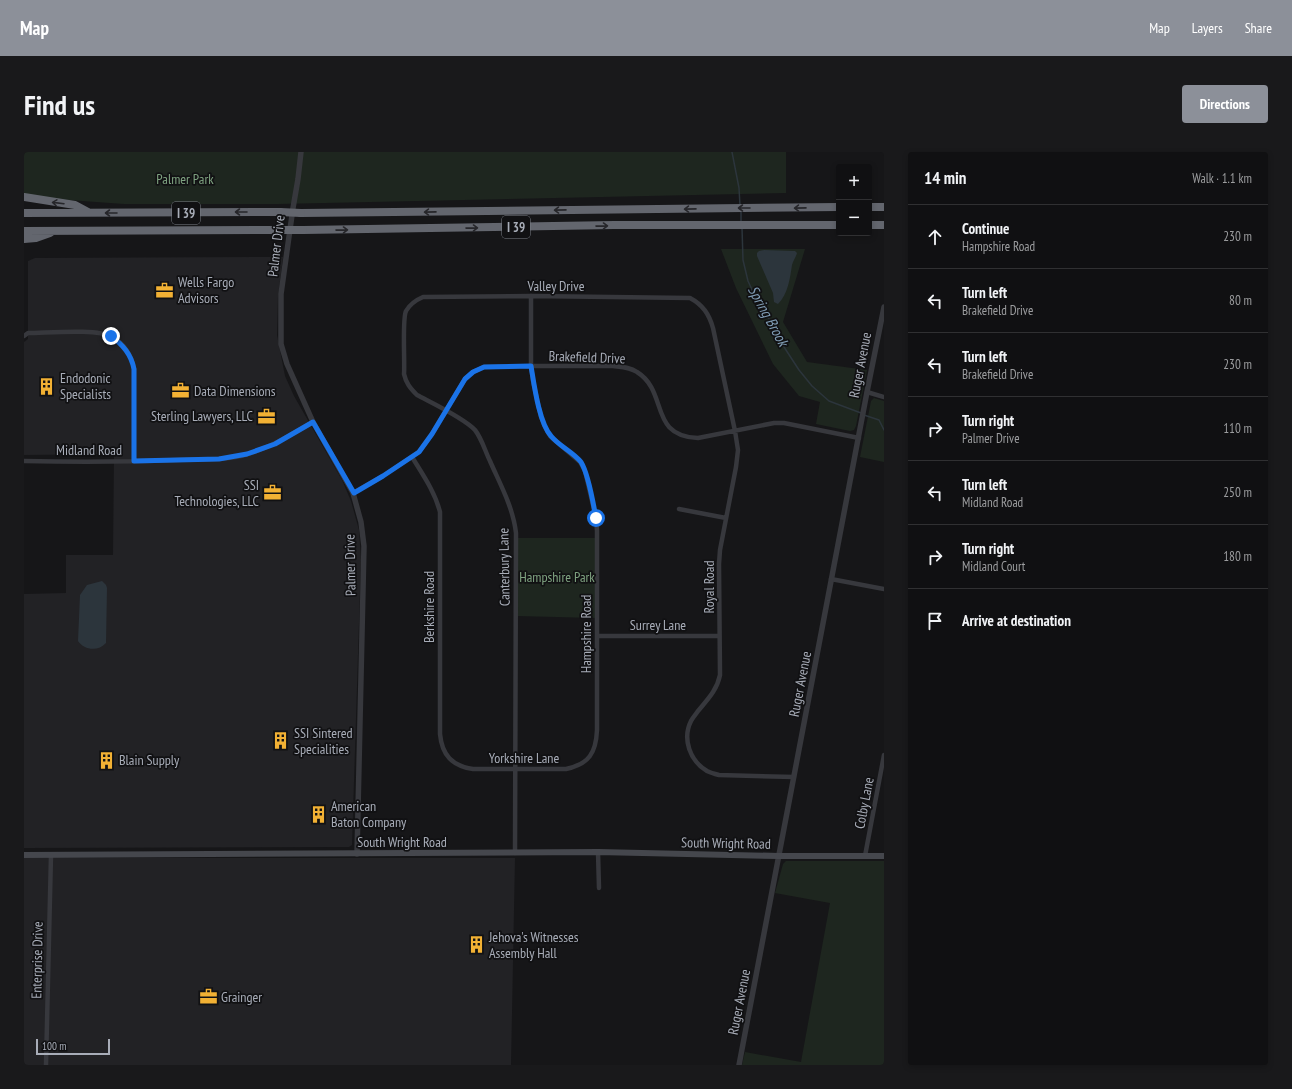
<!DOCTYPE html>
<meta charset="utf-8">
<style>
body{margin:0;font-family:"PT Sans Narrow",sans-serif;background:#19191b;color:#f1f3f6}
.controls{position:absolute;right:12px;top:12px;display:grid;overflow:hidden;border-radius:4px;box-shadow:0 2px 6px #0003}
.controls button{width:36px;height:36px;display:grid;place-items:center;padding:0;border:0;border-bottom:1px solid #303032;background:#101012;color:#f1f3f6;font:20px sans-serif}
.scale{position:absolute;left:12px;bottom:10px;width:74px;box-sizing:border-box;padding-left:4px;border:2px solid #a8adb8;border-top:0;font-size:11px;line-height:14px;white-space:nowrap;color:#a8adb8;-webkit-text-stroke:3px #111113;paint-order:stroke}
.stop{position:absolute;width:12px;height:12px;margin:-9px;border:3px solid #1a73e8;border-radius:50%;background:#fff}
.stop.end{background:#1a73e8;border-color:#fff;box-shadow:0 1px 4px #0008}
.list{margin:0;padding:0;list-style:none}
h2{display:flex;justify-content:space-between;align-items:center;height:52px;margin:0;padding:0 16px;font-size:17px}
h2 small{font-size:13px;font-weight:400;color:#9c9d9f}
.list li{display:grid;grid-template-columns:26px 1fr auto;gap:12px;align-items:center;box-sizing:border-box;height:64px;padding:0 16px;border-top:1px solid #303032}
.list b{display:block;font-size:15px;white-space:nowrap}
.list p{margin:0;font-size:13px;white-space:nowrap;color:#9c9d9f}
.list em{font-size:13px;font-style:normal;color:#9c9d9f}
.icon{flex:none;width:22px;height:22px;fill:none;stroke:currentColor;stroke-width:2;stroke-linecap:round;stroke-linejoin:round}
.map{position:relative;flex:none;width:860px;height:913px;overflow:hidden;border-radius:4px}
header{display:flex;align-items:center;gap:24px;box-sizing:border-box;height:56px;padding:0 20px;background:#8c9099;color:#fff}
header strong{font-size:19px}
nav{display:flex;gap:22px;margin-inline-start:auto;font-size:14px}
.intro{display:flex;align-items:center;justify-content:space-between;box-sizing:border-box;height:96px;padding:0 24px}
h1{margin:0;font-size:28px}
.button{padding:10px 18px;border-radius:4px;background:#8c9099;color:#fff;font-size:14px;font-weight:700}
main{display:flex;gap:24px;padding:0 24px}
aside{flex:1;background:#101012;border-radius:4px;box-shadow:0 2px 6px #0003}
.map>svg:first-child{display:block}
.built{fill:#222225}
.green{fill:#1e261f}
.water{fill:#2c353c}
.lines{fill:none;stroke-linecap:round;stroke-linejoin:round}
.stream{stroke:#2c353c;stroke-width:1.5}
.minor{stroke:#37383d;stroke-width:4.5}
.tertiary{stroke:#37383d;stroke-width:5.5}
.secondary{stroke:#45474d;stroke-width:6}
.motorway{stroke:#63666e;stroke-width:8}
.motorway-bridge{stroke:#63666e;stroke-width:8}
.oneway{stroke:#26262a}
.route{stroke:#1a73e8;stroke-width:5}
.labels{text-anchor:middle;stroke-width:3.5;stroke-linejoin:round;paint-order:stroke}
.shield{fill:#111113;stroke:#7b7e86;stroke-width:1}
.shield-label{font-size:13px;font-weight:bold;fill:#a8adb8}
.park-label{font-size:14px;fill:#7fa381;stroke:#111113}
.street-label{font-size:14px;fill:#a8adb8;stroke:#111113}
.poi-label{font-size:14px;fill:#a8adb8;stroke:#111113;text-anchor:start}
.water-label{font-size:15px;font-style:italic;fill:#7f9bb3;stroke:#111113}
</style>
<header>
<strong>Map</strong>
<nav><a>Map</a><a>Layers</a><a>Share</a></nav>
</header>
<div class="intro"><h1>Find us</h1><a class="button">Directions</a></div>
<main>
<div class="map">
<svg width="860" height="913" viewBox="0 0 860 913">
<rect width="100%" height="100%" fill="#161618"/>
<path class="built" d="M259,105L254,145L253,183L261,224L270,244L318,328L327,349L335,378L337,407L328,693L325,695H318L0,696V442L42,441V403H89L90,302L0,303V190L4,187V109L11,106Z
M0,706H491L487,913H0Z"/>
<path class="green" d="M0,0H762V41L254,52H100L3,45L0,44Z
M697,97H781L759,170L783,210L843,218L832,274L830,278L826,279L792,272L796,250L775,244L749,212L712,136Z
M850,246L860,249V310L836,305L847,249Z
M494,386H572L571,466L493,464Z
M762,709H860V913H718L721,900L777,910L806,751L751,741L759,712Z"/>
<path class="water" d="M740,98L769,99H771L773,101C772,105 769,109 768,113C766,126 764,142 754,152L750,150L749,141L733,104V101L735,99Z
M78,429L82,433L83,436L82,491C74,500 60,498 54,489L56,443L63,433Z"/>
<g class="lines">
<path class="stream" d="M708,0L715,36L716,54
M717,60V70
M718,76L719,108L724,129L736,155L748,171L760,195L775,218L788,234L805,249L837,261
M840,263L855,268L860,278"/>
<path class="minor" d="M0,184L4,181C23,181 73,176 88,185C100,191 108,204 110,217V309
M843,240L860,245
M388,305C399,323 411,340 416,360V582C418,603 428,614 449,617H542C565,612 572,601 573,578V379L572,366L561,319L556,310L526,284L521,275L517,265L509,229L507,214V144
M0,309C51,310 101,310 152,308C175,307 201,309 224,302C247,295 268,282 289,270
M329,341L359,324L395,300L408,282L441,227L449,220L460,215L507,214H589C598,215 606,215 613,220C645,240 624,284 674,286L750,271H760L835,286
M655,357L702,366
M807,427L860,437
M573,484H695
M574,700L575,736
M491,701L492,381C489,355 476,332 466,309C461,299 458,287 451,278C440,266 408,251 393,243C386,236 382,231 380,222C381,210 378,167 382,159C386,152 392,148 399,145L507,144L666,146C679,153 685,162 689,176L711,279L714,298L712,315L696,398L695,412L696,523C693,538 684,547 674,559C672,562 669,565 667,569C658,587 666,609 683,619C687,621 691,622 695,623L770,625
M841,704L860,603
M22,913L27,703"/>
<path class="tertiary" d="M277,0L274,27L269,56L257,142V192L263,212L289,270L329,341L337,370L340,394L333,702
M715,913L843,240L860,155"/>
<path class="secondary" d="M0,703L574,700L755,704H860"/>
<path class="motorway" d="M0,45L51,53L64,60
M845,55H860
M0,61L256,60
M277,61L815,55
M845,73H860
M279,78L590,73H815
M0,79L254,78
M0,87L12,86L26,81"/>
<path class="motorway-bridge" d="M256,60L277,61
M254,78H279"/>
</g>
<defs><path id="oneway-shaft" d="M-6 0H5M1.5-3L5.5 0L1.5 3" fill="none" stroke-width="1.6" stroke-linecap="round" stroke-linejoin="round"/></defs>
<g class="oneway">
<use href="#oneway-shaft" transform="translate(34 51) rotate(-173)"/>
<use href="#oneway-shaft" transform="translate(720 56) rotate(180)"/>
<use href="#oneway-shaft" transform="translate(776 56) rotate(179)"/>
<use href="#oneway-shaft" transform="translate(666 57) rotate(179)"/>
<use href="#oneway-shaft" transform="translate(536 58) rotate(179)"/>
<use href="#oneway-shaft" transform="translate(217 60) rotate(180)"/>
<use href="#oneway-shaft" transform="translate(406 60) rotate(179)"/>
<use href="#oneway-shaft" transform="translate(87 61) rotate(180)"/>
<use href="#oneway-shaft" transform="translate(578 74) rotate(-1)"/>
<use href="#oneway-shaft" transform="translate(448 76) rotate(-1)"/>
<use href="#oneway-shaft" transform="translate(318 78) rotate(-1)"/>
</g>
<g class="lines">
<path class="route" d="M87,184C99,193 107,202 110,217V309L195,307L223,302L251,292L289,270L330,341L359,324L395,300L408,282L441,227L449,220L460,215L507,214C510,232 515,271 527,284C535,294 549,300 557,310C565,323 569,351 572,366"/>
</g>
<defs>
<symbol id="office-bare" viewBox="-9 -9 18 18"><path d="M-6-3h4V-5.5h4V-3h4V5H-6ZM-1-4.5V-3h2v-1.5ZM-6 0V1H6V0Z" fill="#f2b134" stroke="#111113" stroke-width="2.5" paint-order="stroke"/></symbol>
<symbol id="building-bare" viewBox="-9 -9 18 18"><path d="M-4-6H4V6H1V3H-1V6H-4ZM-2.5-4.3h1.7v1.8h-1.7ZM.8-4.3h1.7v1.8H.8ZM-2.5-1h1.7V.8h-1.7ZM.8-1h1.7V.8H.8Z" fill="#f2b134" stroke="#111113" stroke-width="2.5" paint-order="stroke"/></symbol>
</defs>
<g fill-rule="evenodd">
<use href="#office-bare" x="128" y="126" width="25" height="25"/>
<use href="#building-bare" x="10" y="222" width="25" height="25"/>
<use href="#office-bare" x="144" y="226" width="25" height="25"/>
<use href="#office-bare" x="230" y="252" width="25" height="25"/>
<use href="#office-bare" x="236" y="328" width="25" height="25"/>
<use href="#building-bare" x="244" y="576" width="25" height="25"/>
<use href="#building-bare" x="70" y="596" width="25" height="25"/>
<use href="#building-bare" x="282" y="650" width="25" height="25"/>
<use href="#building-bare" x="440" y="780" width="25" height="25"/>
<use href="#office-bare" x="172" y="832" width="25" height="25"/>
</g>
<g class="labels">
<g class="shield">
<rect x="148" y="50" width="28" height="22" rx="3"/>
<rect x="478" y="64" width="28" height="22" rx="3"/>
</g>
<g class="shield-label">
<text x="162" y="66">I 39</text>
<text x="492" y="80">I 39</text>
</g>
<g class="park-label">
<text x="161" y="32">Palmer Park</text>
<text x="533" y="430">Hampshire Park</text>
</g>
<g class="street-label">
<text transform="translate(252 94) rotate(-83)" y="5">Palmer Drive</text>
<text x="532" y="139">Valley Drive</text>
<text transform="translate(563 205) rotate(2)" y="5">Brakefield Drive</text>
<text transform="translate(836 213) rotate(-79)" y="5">Ruger Avenue</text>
<text x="65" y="303">Midland Road</text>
<text transform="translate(326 413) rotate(-91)" y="5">Palmer Drive</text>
<text transform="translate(480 415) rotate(-91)" y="5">Canterbury Lane</text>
<text transform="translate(685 435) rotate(-90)" y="5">Royal Road</text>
<text transform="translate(405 455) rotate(-90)" y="5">Berkshire Road</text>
<text x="634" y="478">Surrey Lane</text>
<text transform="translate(562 482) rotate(-90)" y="5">Hampshire Road</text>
<text transform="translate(776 532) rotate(-79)" y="5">Ruger Avenue</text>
<text x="500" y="611">Yorkshire Lane</text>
<text transform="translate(840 651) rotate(-79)" y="5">Colby Lane</text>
<text x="378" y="695">South Wright Road</text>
<text transform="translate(702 691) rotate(1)" y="5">South Wright Road</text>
<text transform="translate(13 808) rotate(-89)" y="5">Enterprise Drive</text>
<text transform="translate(715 850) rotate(-79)" y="5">Ruger Avenue</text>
</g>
<g class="poi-label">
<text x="154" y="135">Wells Fargo<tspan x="154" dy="16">Advisors</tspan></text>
<text x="36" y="231">Endodonic<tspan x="36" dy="16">Specialists</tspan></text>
<text x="170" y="244">Data Dimensions</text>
<text x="229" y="269" text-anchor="end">Sterling Lawyers, LLC</text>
<text x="235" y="338" text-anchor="end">SSI<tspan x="235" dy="16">Technologies, LLC</tspan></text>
<text x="270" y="586">SSI Sintered<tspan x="270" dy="16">Specialities</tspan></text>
<text x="95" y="613">Blain Supply</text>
<text x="307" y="659">American<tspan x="307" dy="16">Baton Company</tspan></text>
<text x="465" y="790">Jehova's Witnesses<tspan x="465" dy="16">Assembly Hall</tspan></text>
<text x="197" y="850">Grainger</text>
</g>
<g class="water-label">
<text transform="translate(744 164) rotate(61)" y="5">Spring Brook</text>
</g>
</g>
</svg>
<div class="controls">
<button>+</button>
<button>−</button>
</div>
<div class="scale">100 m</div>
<div class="stop" style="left:572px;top:366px"></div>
<div class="stop end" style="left:87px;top:184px"></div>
</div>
<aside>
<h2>14 min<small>Walk · 1.1 km</small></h2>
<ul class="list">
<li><svg class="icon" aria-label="ahead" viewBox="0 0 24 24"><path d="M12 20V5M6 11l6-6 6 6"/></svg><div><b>Continue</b><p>Hampshire Road</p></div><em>230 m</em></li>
<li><svg class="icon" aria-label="left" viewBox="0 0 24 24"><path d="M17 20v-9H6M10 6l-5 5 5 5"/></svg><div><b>Turn left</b><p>Brakefield Drive</p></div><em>80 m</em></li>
<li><svg class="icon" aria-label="left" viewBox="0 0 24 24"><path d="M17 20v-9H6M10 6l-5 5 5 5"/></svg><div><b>Turn left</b><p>Brakefield Drive</p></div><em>230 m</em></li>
<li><svg class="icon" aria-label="right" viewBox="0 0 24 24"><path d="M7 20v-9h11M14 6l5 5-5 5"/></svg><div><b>Turn right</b><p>Palmer Drive</p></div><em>110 m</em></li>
<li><svg class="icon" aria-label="left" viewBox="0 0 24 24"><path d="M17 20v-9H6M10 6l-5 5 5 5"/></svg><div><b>Turn left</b><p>Midland Road</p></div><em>250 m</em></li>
<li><svg class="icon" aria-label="right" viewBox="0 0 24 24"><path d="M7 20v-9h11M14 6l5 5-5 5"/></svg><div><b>Turn right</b><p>Midland Court</p></div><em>180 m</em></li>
<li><svg class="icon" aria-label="arrive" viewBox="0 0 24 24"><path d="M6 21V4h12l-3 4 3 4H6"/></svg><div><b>Arrive at destination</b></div></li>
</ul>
</aside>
</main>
